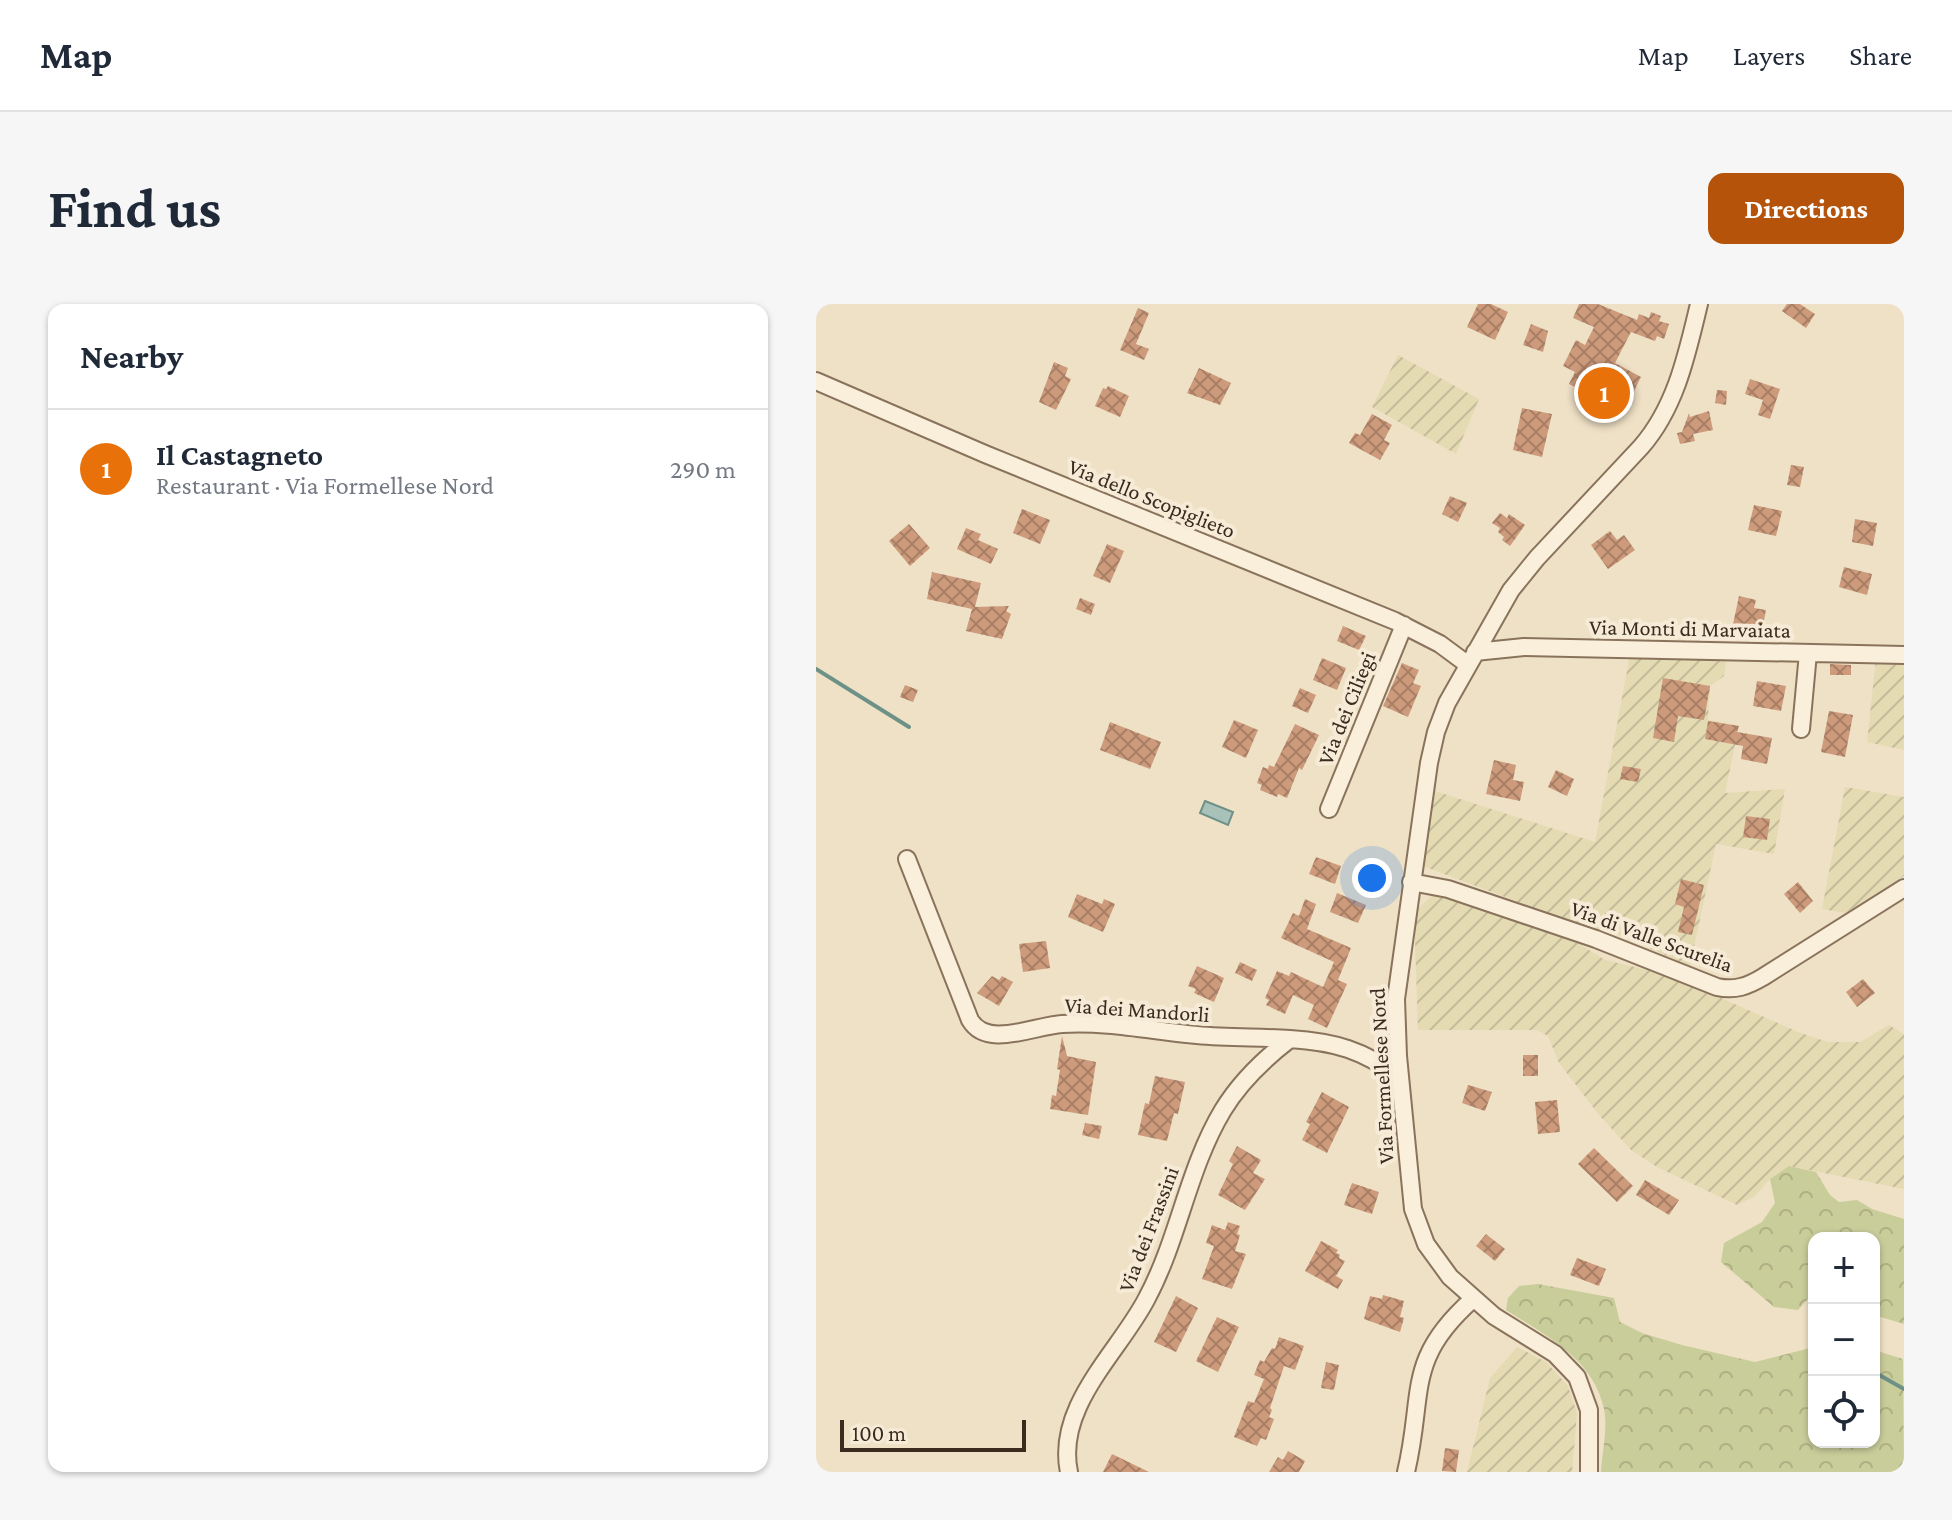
<!DOCTYPE html>
<meta charset="utf-8">
<style>
body{margin:0;font-family:"Crimson Pro",serif;background:#f6f6f7;color:#1f2937}
.controls{position:absolute;right:24px;bottom:24px;display:grid;overflow:hidden;border-radius:16px;box-shadow:0 2px 6px #0004}
.controls button{width:72px;height:72px;display:grid;place-items:center;padding:0;border:0;border-bottom:2px solid #e0e1e3;background:#fff;color:#1f2937;font:40px sans-serif}
.scale{position:absolute;left:24px;bottom:20px;width:186px;box-sizing:border-box;padding-left:8px;border:4px solid #3b2b1f;border-top:0;font-size:22px;line-height:28px;white-space:nowrap;color:#3b2b1f;-webkit-text-stroke:6px #f6ebd6;paint-order:stroke}
.you{position:absolute;left:556px;top:574px;width:28px;height:28px;margin:-20px;border:6px solid #fff;border-radius:50%;background:#1a73e8;box-shadow:0 0 0 12px #1a73e833}
.badge{display:grid;place-items:center;width:52px;height:52px;border-radius:50%;background:#b45309;color:#fff;font-size:26px;font-weight:700}
.pin{position:absolute;translate:-50% -50%;border:4px solid #fff;box-shadow:0 2px 8px #0006}
.list{margin:0;padding:0;list-style:none}
h2{display:flex;justify-content:space-between;align-items:center;height:104px;margin:0;padding:0 32px;font-size:34px}
h2 small{font-size:26px;font-weight:400;color:#747a83}
.list li{display:grid;grid-template-columns:52px 1fr auto;gap:24px;align-items:center;box-sizing:border-box;height:120px;padding:0 32px;border-top:2px solid #e0e1e3}
.list b{display:block;font-size:30px;white-space:nowrap}
.list p{margin:0;font-size:26px;white-space:nowrap;color:#747a83}
.list em{font-size:26px;font-style:normal;color:#747a83}
.icon{flex:none;width:44px;height:44px;fill:none;stroke:currentColor;stroke-width:2;stroke-linecap:round;stroke-linejoin:round}
.map{position:relative;flex:none;width:1088px;height:1168px;overflow:hidden;border-radius:16px}
header{display:flex;align-items:center;gap:48px;box-sizing:border-box;height:112px;padding:0 40px;background:#fff;border-bottom:2px solid #e0e1e3}
header strong{font-size:38px}
nav{display:flex;gap:44px;margin-inline-start:auto;font-size:28px}
.intro{display:flex;align-items:center;justify-content:space-between;box-sizing:border-box;height:192px;padding:0 48px}
h1{margin:0;font-size:56px}
.button{padding:20px 36px;border-radius:16px;background:#b45309;color:#fff;font-size:28px;font-weight:700}
main{display:flex;gap:48px;padding:0 48px}
aside{flex:1;background:#fff;border-radius:16px;box-shadow:0 2px 6px #0004}
.map>svg:first-child{display:block}
.farmland{fill:url(#farmland-furrows)}
.forest{fill:url(#forest-crowns)}
.water{fill:#a8c2b9;stroke:#6e9187;stroke-width:2}
.lines{fill:none;stroke-linecap:round;stroke-linejoin:round}
.stream{stroke:#6e9187;stroke-width:4}
.building{fill:url(#building-cross-hatch)}
.minor-casing{stroke:#8a735c;stroke-width:20}
.minor{stroke:#f9efda;stroke-width:16}
.labels{text-anchor:middle;stroke-width:8;stroke-linejoin:round;paint-order:stroke}
.street-label{font-size:22px;fill:#3b2b1f;stroke:#f6ebd6}
</style>
<header>
<strong>Map</strong>
<nav><a>Map</a><a>Layers</a><a>Share</a></nav>
</header>
<div class="intro"><h1>Find us</h1><a class="button">Directions</a></div>
<main>
<aside>
<h2>Nearby<small></small></h2>
<ul class="list">
<li><span class="badge" style="background:#e8710a">1</span><div><b>Il Castagneto</b><p>Restaurant · Via Formellese Nord</p></div><em>290 m</em></li>
</ul>
</aside>
<div class="map">
<svg width="1088" height="1168" viewBox="0 0 1088 1168">
<defs>
<pattern id="farmland-furrows" width="10" height="10" patternUnits="userSpaceOnUse" patternTransform="scale(2)"><rect width="10" height="10" fill="#e4dbb3"/><path d="M-1 1l2-2M0 10L10 0M9 11l2-2" fill="none" stroke="#c4bc9a"/></pattern>
<pattern id="forest-crowns" width="20" height="18" patternUnits="userSpaceOnUse" patternTransform="scale(2)"><rect width="20" height="18" fill="#c9cd9a"/><path d="M2 6a3 3 0 1 1 6 0M12 15a3 3 0 1 1 6 0" fill="none" stroke="#aeb084"/></pattern>
<pattern id="building-cross-hatch" width="8" height="8" patternUnits="userSpaceOnUse" patternTransform="scale(2)"><rect width="8" height="8" fill="#cd9b7c"/><path d="M0 0l8 8M0 8l8-8" fill="none" stroke="#a87f65"/></pattern>
</defs>
<rect width="100%" height="100%" fill="#efe1c6"/>
<path class="farmland" d="M582,51L663,95L640,150L556,103Z
M814,351L911,352L908,372L894,382L892,416L923,422L909,489L969,485L958,550L900,540L874,662L801,630L763,621L607,562L619,487L779,538Z
M1060,354L1088,355V446L1051,438Z
M1029,483L1088,493V572L1029,609L1006,605Z
M626,589L763,640L789,656L853,671L982,728L1012,738H1044L1073,721L1088,730V885L973,862L954,875L939,892L921,901L841,863L815,846L783,811L743,759L732,732L721,726H602L598,608L616,592Z
M701,1043L730,1058L752,1082L761,1109L756,1168H651L674,1074Z"/>
<path class="forest" d="M973,862L1000,868L1014,891L1023,898L1041,896L1056,905L1088,915V1020L1058,1011V934H998V988L982,1006L958,1003L905,958L908,939L946,918L959,899L954,875Z
M722,980L798,994L804,1018L826,1029L866,1041L939,1058L998,1043V1138H1058V1046L1087,1055L1088,1168H785C786,1149 792,1124 788,1105C777,1054 730,1032 690,1006L692,994L703,982Z"/>
<path class="water" d="M389,497L417,508L412,521L384,509Z"/>
<g class="lines">
<path class="stream" d="M0,365L93,423
M1058,1068L1088,1085"/>
</g>
<path class="building" d="M662,0H675L692,8L679,36L651,23Z
M763,0H782L821,16L823,10L833,14L835,8L845,12L843,17L853,20L848,35L841,32L839,37L815,28L799,59L825,73L815,93L811,91L802,108L793,118L764,103L767,97L759,93L763,85L753,80L759,68L747,62L760,36L769,41L778,23L757,14Z
M971,0H984L999,10L990,24L966,7Z
M322,4L333,9L320,40L333,45L328,56L304,46Z
M715,20L732,27L727,48L707,41Z
M238,58L252,64L249,72L255,75L240,106L223,98Z
M383,64L415,79L404,101L371,89Z
M934,75L964,85L954,115L942,111L947,96L929,90Z
M292,82L313,92L304,113L279,102L287,84L290,85Z
M901,86L911,87L910,101L899,99Z
M706,104L736,110L726,153L697,146Z
M893,107L897,126L877,130L879,137L864,140L861,129L866,128L873,109L874,113Z
M556,110L576,121L568,136L574,139L564,156L533,139L539,129L544,131Z
M975,161L988,163L984,183L971,181Z
M634,192L651,199L642,218L626,210Z
M938,201L966,207L960,232L932,226Z
M206,205L234,216L224,240L197,229Z
M684,209L691,214L693,210L709,221L694,242L686,236L688,233L682,228L684,224L676,219Z
M1039,215L1061,219L1057,242L1036,238Z
M93,220L114,244L94,262L73,237Z
M150,224L165,230L162,236L182,245L175,260L141,245Z
M794,227L801,236L808,231L819,246L792,265L775,241Z
M291,240L308,247L294,279L277,272Z
M1028,263L1056,270L1051,291L1023,283Z
M116,268L165,279L159,303L193,302L190,307L195,310L186,335L150,327L156,305L111,295Z
M923,292L940,296L938,304L950,306L945,331L916,325Z
M264,294L279,300L275,311L260,305Z
M527,322L550,332L543,346L521,337Z
M506,354L530,364L521,386L497,376Z
M586,359L603,366L597,379L605,382L592,413L567,402Z
M1014,360L1035,361V371H1014Z
M847,374L894,382L888,416L862,412L858,438L837,434Z
M941,377L970,382L965,407L937,402Z
M89,381L102,386L97,398L84,393Z
M484,384L500,391L492,409L476,402Z
M1013,407L1037,411L1029,453L1005,448Z
M418,416L442,426L430,454L406,443Z
M892,417L923,422L921,428L956,434L951,460L925,455L927,442L889,435Z
M294,418L345,438L334,465L284,446Z
M479,420L503,431L486,466L483,464L471,494L462,490L461,493L444,486L446,481L441,479L447,463L452,465L453,461L458,463Z
M678,456L700,461L697,476L708,478L704,497L670,490Z
M807,462L825,465L822,478L804,475Z
M740,466L758,475L751,492L732,483Z
M930,512L954,515L951,536L927,533Z
M500,553L525,562L519,580L493,570Z
M865,575L888,581L876,631L862,628L868,603L859,600Z
M982,578L997,597L984,609L968,590Z
M521,589L550,601L542,619L514,608Z
M261,590L286,600L288,595L299,600L287,628L252,613Z
M489,595L500,600L491,625L535,644L522,676L531,680L511,724L492,715L498,701L477,691L469,710L450,701L453,696L449,694L461,667L473,672L475,668L507,683L518,658L465,634L477,609L483,612Z
M230,637L234,664L207,668L203,640Z
M424,658L441,666L436,677L419,669Z
M381,662L408,674L398,698L378,689L380,685L372,682Z
M176,672L183,676L186,672L197,678L183,702L161,689Z
M1047,675L1059,689L1041,703L1030,688Z
M246,732L251,752L280,758L272,811L234,805L236,791L240,792L244,766L241,765Z
M707,751H722V772H707Z
M339,772L369,778L362,810L358,809L351,837L322,831L329,799L333,800Z
M652,781L676,788L669,807L646,799Z
M506,788L533,803L511,849L486,836L494,820L490,818Z
M741,796L744,828L722,830L719,798Z
M269,819L286,822L283,835L266,831Z
M421,842L445,856L437,869L449,875L429,906L402,891L417,860L413,857Z
M778,844L817,882L801,898L762,860Z
M829,876L863,896L853,911L820,891Z
M536,879L563,888L556,910L528,901Z
M412,918L424,922L421,930L424,931L419,947L430,950L416,985L386,975L398,942L390,939L396,921L409,926Z
M670,930L689,945L679,957L660,942Z
M505,937L522,946L520,949L524,951L523,954L529,957L520,972L527,976L522,985L489,967Z
M761,954L790,965L783,982L754,971Z
M567,991L588,997L584,1013L588,1014L584,1028L548,1015L554,992L566,995Z
M360,992L382,1004L360,1048L338,1038Z
M401,1013L423,1023L402,1068L380,1057Z
M463,1033L488,1042L479,1066L468,1062L454,1104L456,1106L453,1113L458,1115L450,1136L445,1134L441,1142L418,1133L432,1097L438,1099L448,1075L438,1071L444,1056L448,1058L456,1044L459,1045Z
M510,1058L523,1061L518,1086L505,1084Z
M629,1144L643,1146L640,1168L626,1167Z
M472,1147L489,1157L483,1168H453L462,1153L467,1156Z
M296,1150L333,1168H287Z"/>
<g class="lines">
<defs>
<path id="minor" d="M0,77L169,150L579,317L624,340L651,360
M659,348L708,343L1088,351
M985,425L992,349
M513,505L588,321
M91,555L154,716C171,745 217,722 246,720C291,717 336,727 381,731C412,734 443,733 474,735
M595,578L632,585L780,635L901,683C919,687 932,682 947,673L1088,584
M253,1168C239,1102 304,1047 331,994C363,934 372,864 407,806C424,778 448,755 474,735C520,738 546,746 584,773
M590,1168C609,1089 588,1056 657,995
M773,1168V1106L761,1073L739,1050L678,1012L634,973L610,940L597,905L582,752L580,695L613,459L620,428L631,399L695,286L721,254L825,143C860,103 871,50 883,0"/>
</defs>
<use href="#minor" class="minor-casing"/>
<use href="#minor" class="minor"/>
</g>
<g class="labels">
<g class="street-label">
<text transform="translate(336 194) rotate(22)" y="8">Via dello Scopiglieto</text>
<text transform="translate(874 324) rotate(1)" y="8">Via Monti di Marvaiata</text>
<text transform="translate(530 404) rotate(-68)" y="8">Via dei Ciliegi</text>
<text transform="translate(836 632) rotate(20)" y="8">Via di Valle Scurelia</text>
<text transform="translate(321 705) rotate(4)" y="8">Via dei Mandorli</text>
<text transform="translate(565 772) rotate(-93)" y="8">Via Formellese Nord</text>
<text transform="translate(332 925) rotate(-69)" y="8">Via dei Frassini</text>
</g>
</g>
</svg>
<div class="controls">
<button>+</button>
<button>−</button>
<button><svg class="icon" aria-label="locate" viewBox="0 0 24 24"><circle cx="12" cy="12" r="6"/><path d="M12 2v4M12 18v4M2 12h4M18 12h4"/></svg></button>
</div>
<div class="scale">100 m</div>
<div class="you"></div>
<div class="pin badge" style="left:788px;top:89px;background:#e8710a">1</div>
</div>
</main>
